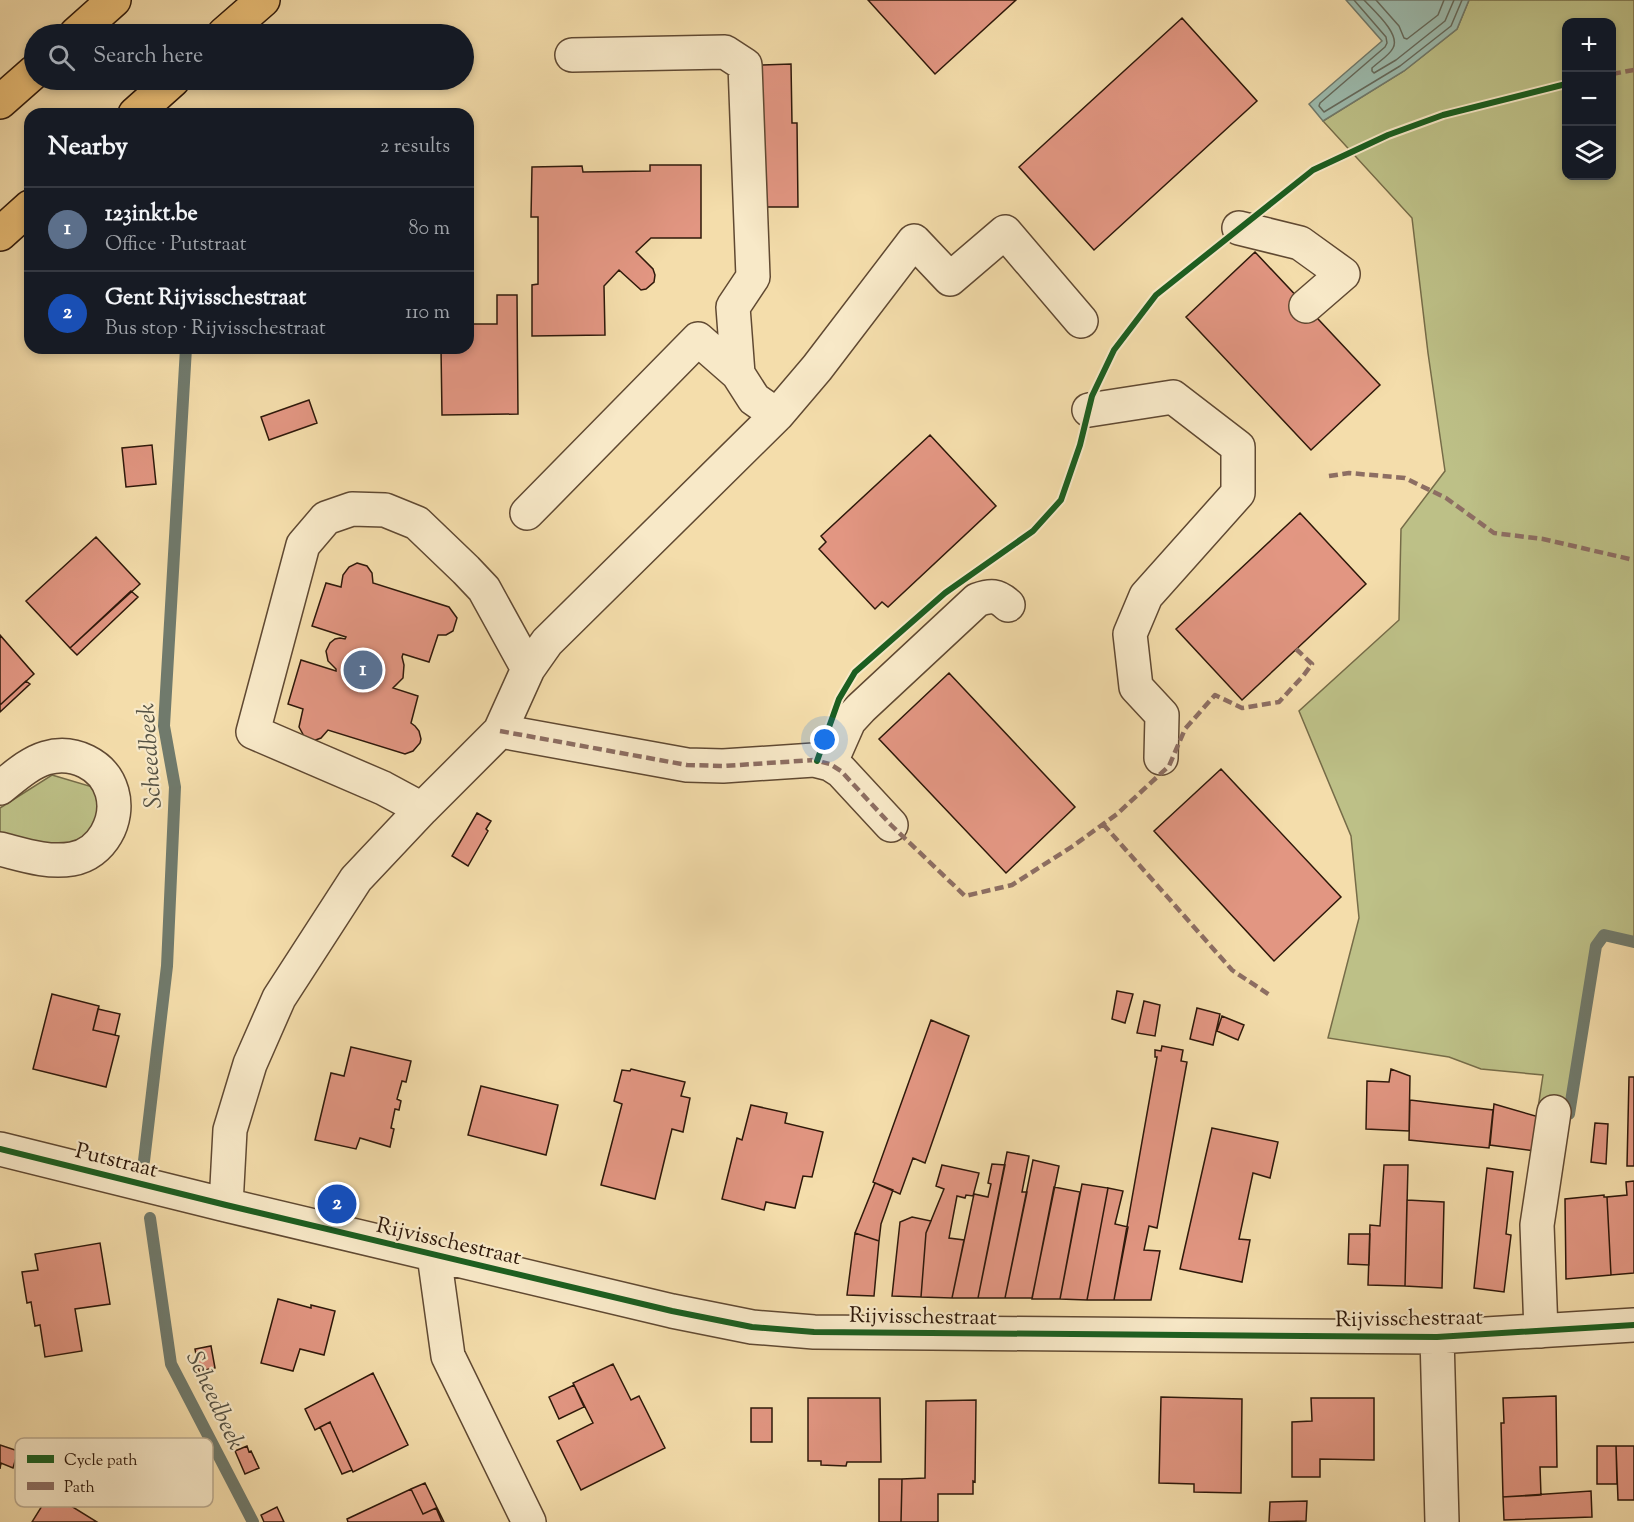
<!DOCTYPE html>
<meta charset="utf-8">
<style>
body{margin:0;font-family:"Sorts Mill Goudy",serif;background:#242831;color:#f1f3f6}
.controls{position:absolute;right:18px;top:18px;display:grid;overflow:hidden;border-radius:12px;box-shadow:0 3px 9px #0003}
.controls button{width:54px;height:54px;display:grid;place-items:center;padding:0;border:0;border-bottom:2px solid #363941;background:#171b24;color:#f1f3f6;font:30px sans-serif}
.you{position:absolute;left:825px;top:740px;width:21px;height:21px;margin:-15px;border:4px solid #fff;border-radius:50%;background:#1a73e8;box-shadow:0 0 0 9px #1a73e833}
.badge{display:grid;place-items:center;width:39px;height:39px;border-radius:50%;background:#ea580c;color:#fff;font-size:20px;font-weight:700}
.pin{position:absolute;translate:-50% -50%;border:3px solid #fff;box-shadow:0 2px 6px #0006}
.list{margin:0;padding:0;list-style:none}
h2{display:flex;justify-content:space-between;align-items:center;height:78px;margin:0;padding:0 24px;font-size:26px}
h2 small{font-size:20px;font-weight:400;color:#9ea1a6}
.list li{display:grid;grid-template-columns:39px 1fr auto;gap:18px;align-items:center;box-sizing:border-box;height:84px;padding:0 24px;border-top:2px solid #363941}
.list b{display:block;font-size:22px;white-space:nowrap}
.list p{margin:0;font-size:20px;white-space:nowrap;color:#9ea1a6}
.list em{font-size:20px;font-style:normal;color:#9ea1a6}
.icon{flex:none;width:33px;height:33px;fill:none;stroke:currentColor;stroke-width:2;stroke-linecap:round;stroke-linejoin:round}
.map{position:relative;flex:none;width:1634px;height:1522px;overflow:hidden}
.search{position:absolute;background:#171b24;box-shadow:0 3px 9px #0003;left:24px;top:24px;width:450px;height:66px;display:flex;align-items:center;gap:15px;box-sizing:border-box;padding:0 21px;border-radius:33px;color:#9ea1a6;font-size:22px}
.panel{position:absolute;background:#171b24;box-shadow:0 3px 9px #0003;left:24px;top:108px;width:450px;height:246px;border-radius:18px}
.map>svg:first-child{display:block}
.green{fill:#bdc087;stroke:#766c48;stroke-width:1.5;fill-rule:evenodd}
.water{fill:#9cbbae;stroke:#707a6c;stroke-width:1.5}
.lines{fill:none;stroke-linecap:round;stroke-linejoin:round}
.shore{stroke:#656a5c;stroke-width:1.5}
.stream{stroke:#707a6c;stroke-width:12}
.building{fill:#e29682;stroke:#2e180a;stroke-width:1.5}
.minor-casing{stroke:#604932;stroke-width:36}
.highway-casing{stroke:#2e180a;stroke-width:36}
.minor{stroke:#f8e9c8;stroke-width:33}
.highway{stroke:#eabe76;stroke-width:33}
.quiet{stroke:#8d6e63;stroke-width:4.5;stroke-dasharray:9 4.5;stroke-linecap:butt}
.cycleway-casing{stroke:#f8e9c8;stroke-width:10}
.cycleway{stroke:#1b5e20;stroke-width:6}
.labels{text-anchor:middle;stroke-width:4.5;stroke-linejoin:round;paint-order:stroke}
.street-label{font-size:22px;fill:#2e180a;stroke:#f8e9c8}
.water-label{font-size:24px;font-style:italic;fill:#545143;stroke:#f8e9c8}
.key{fill:#f8e9c8;stroke:#bbaa8f;stroke-width:1.5}
.key-label{font-size:16px;fill:#2e180a}
</style>
<div class="map">
<svg width="1634" height="1522" viewBox="0 0 1634 1522">
<rect width="100%" height="100%" fill="#f4ddab"/>
<filter id="stains"><feTurbulence type="fractalNoise" baseFrequency=".00333" numOctaves="4"/><feColorMatrix values="0 0 0 0 .2 0 0 0 0 .09 0 0 0 0 .02 0 0 0 .5 -.17"/></filter>
<radialGradient id="worn" r=".72"><stop offset=".6" stop-color="#630" stop-opacity="0"/><stop offset="1" stop-color="#630" stop-opacity=".3"/></radialGradient>
<path class="green" d="M1469,0H1634V942L1604,935L1596,946L1569,1114L1538,1108L1543,1075L1481,1069L1449,1057L1328,1038L1359,918L1351,836L1299,711L1399,620L1401,529L1445,471L1428,353L1412,218L1323,121L1404,71L1457,29ZM1566,22H1612V176H1566Z
M52,775L96,788L101,807L85,844L37,848L0,834V808Z"/>
<path class="water" d="M1346,0H1469L1457,29L1404,71L1323,121L1309,104L1382,41Z"/>
<g class="lines">
<path class="shore" d="M1354,0L1386,37L1387,43L1385,47L1320,103L1319,106L1324,112L1400,66L1451,26L1462,0
M1364,0C1373,10 1401,34 1393,48C1389,56 1378,62 1372,68V71L1374,73L1396,60L1445,21L1454,0
M1376,0L1399,26L1404,38L1407,39L1438,15L1444,0"/>
<path class="stream" d="M1569,1114L1596,946L1604,935L1634,942
M144,1161L167,966L175,787L164,726L186,348
M150,1218L171,1364L253,1522"/>
</g>
<path class="building" d="M868,0H1016L935,74Z
M1182,18L1257,101L1094,250L1019,167Z
M791,64L792,123H797L798,207H761L759,65Z
M650,165H701V238H651L636,252L653,269L655,275L654,282L646,289L641,290L619,270L604,286L605,335L532,336V285L538,284V217H531L532,167L582,166L583,172L650,171Z
M1255,252L1380,385L1311,450L1186,317Z
M497,295H517L518,414L442,415L441,348H468V324H497Z
M309,400L317,423L269,440L261,417Z
M930,435L996,506L888,607L882,602L875,609L819,549L826,542L821,536Z
M152,445L156,484L126,487L122,448Z
M1300,513L1366,584L1242,700L1176,629Z
M96,537L140,584L70,648L26,601Z
M357,563L367,566L372,573L373,583L449,607L457,618L453,631L446,635H438L429,662L403,654L402,657L404,665L403,678L393,688L418,696L411,723L415,726L419,731L421,739L420,743L413,751L405,754L328,730L321,738L313,741L305,738L299,727L303,709L288,704L301,660L336,671V669L328,661L326,651L330,643L335,639L340,638L345,639L346,637L312,626L326,583L341,587L343,575L349,567Z
M131,591L138,597L77,655L70,648Z
M0,635L34,674L0,705Z
M949,673L1075,807L1006,873L879,739Z
M26,681L30,684L0,712V705Z
M1221,769L1341,897L1274,961L1154,831Z
M477,813L491,821L486,829L488,831L468,866L452,856Z
M1117,991L1133,994L1125,1023L1112,1019Z
M52,994L99,1006L93,1030L119,1036L106,1087L33,1069Z
M1144,1001L1160,1005L1155,1036L1137,1033Z
M1197,1008L1220,1014L1213,1045L1190,1039Z
M98,1009L120,1014L115,1035L93,1030Z
M1222,1016L1244,1025L1238,1040L1217,1031Z
M931,1020L969,1036L925,1163L913,1158L900,1194L873,1182Z
M1162,1046L1183,1050L1181,1061L1187,1062L1157,1228L1149,1226L1144,1250L1160,1251L1151,1300H1114L1157,1057H1155V1050L1161,1051Z
M351,1047L411,1061L406,1082L402,1081L397,1099L401,1101L399,1110L395,1109L391,1128L394,1129L390,1147L360,1138L356,1149L315,1140L331,1073L344,1076Z
M631,1069L685,1082L681,1096L690,1098L683,1132L672,1129L655,1199L601,1185L622,1104L614,1101L622,1070L630,1071Z
M1391,1069L1410,1076L1409,1131L1366,1129L1367,1081L1389,1082Z
M1629,1077H1634V1166H1627Z
M481,1086L558,1105L546,1155L468,1135Z
M1410,1100L1493,1110L1489,1148L1409,1140Z
M1494,1104L1539,1117L1535,1151L1490,1145Z
M751,1105L787,1113L785,1123L823,1132L812,1177L803,1176L795,1208L766,1202L764,1210L722,1199L737,1138L742,1140Z
M1595,1123L1608,1124L1606,1164L1591,1162Z
M1212,1128L1278,1142L1270,1178L1253,1173L1239,1239L1250,1240L1242,1282L1180,1269Z
M1007,1152L1029,1156L1022,1192H1027L1005,1298H978Z
M1033,1160L1059,1166L1032,1298H1005Z
M992,1164L1005,1165L978,1298H952L974,1194L988,1197L991,1184L988,1183Z
M942,1165L979,1173L973,1196L966,1195L965,1198L957,1196L949,1238L964,1240L952,1298L921,1297L926,1233L944,1189L936,1186Z
M1384,1165H1408L1405,1286L1368,1285L1370,1225L1380,1226Z
M1487,1168L1513,1172L1506,1234L1511,1235L1504,1292L1474,1288Z
M1634,1181V1273L1611,1275L1607,1197L1627,1195L1626,1182Z
M875,1183L893,1190L881,1224L879,1241L855,1233Z
M1082,1184L1108,1188L1087,1300L1060,1299Z
M1054,1187L1080,1192L1060,1299H1032Z
M1108,1188L1123,1191L1115,1224L1128,1227L1114,1300H1087Z
M1604,1195V1197H1607L1611,1275L1566,1279L1565,1199Z
M1407,1200L1444,1202L1442,1288L1405,1286Z
M912,1217L931,1221L926,1233L921,1297L892,1296L900,1222Z
M855,1233L879,1241L874,1296L847,1295Z
M1349,1234H1370L1369,1265L1348,1264Z
M100,1243L110,1304L75,1309L82,1351L45,1357L40,1325L35,1326L31,1302L27,1303L22,1272L38,1270L35,1254Z
M278,1299L311,1308V1305L335,1311L324,1355L300,1349L293,1371L261,1363Z
M211,1346L215,1368L199,1371L195,1349Z
M613,1364L631,1400L639,1396L665,1448L581,1490L557,1441L593,1423L573,1383Z
M373,1373L408,1445L353,1472L330,1422L315,1430L305,1409Z
M574,1385L584,1407L559,1419L549,1397Z
M1556,1396L1557,1467H1540L1541,1495L1503,1497L1501,1423H1504L1503,1398Z
M1161,1397L1242,1399L1241,1493L1194,1492V1484L1159,1483Z
M808,1398H880L881,1462H847L846,1466L821,1465V1461H808Z
M1311,1398H1374V1460L1320,1459V1477H1292V1422L1312,1421Z
M976,1400L975,1482L973,1481V1494H938V1522H901L902,1479L925,1478L926,1401Z
M751,1408H772V1442H751Z
M330,1422L352,1470L342,1474L320,1427Z
M0,1445L18,1451L13,1468L1,1463L0,1469Z
M247,1446L249,1452L251,1451L259,1468L245,1474L235,1451Z
M1597,1446H1616L1617,1484H1597Z
M1616,1446H1634V1500H1618Z
M879,1479H902L901,1522H879Z
M425,1483L444,1522H442L436,1508L423,1514L411,1489Z
M411,1489L423,1514L436,1508L442,1522H348L347,1519Z
M1591,1491L1592,1517L1504,1520L1503,1497Z
M50,1493L97,1522H32Z
M1307,1501L1306,1521L1269,1522L1270,1502Z
M277,1507L284,1522H264L261,1515Z"/>
<g class="lines">
<defs>
<path id="minor" d="M572,55L725,52L745,65L753,277L733,307L738,374
M1239,228L1300,243L1343,274L1306,306
M1089,410L1173,397L1238,447V493L1146,596L1130,634L1136,687L1162,715L1161,758
M527,513L698,339L738,374L754,399L777,415
M500,731L687,765L723,766L814,760L830,764L841,771L891,825
M830,764L849,721L861,708L977,600C991,595 997,595 1008,605
M0,788C14,777 29,763 46,758C73,750 104,764 112,792C120,820 102,854 72,859C47,863 24,855 0,849
M422,809L383,788L253,732L303,545L326,518L352,509L385,510L417,523L466,570L484,589L528,669
M0,1149L226,1205L672,1311L752,1327L814,1332L1437,1337L1634,1325
M226,1205L230,1130L250,1064L279,998L356,879L422,809L500,731L528,669L547,642L777,415L817,368L914,241L950,279L1005,232L1081,321
M434,1255L448,1356L529,1522
M1541,1331L1537,1225L1554,1112
M1437,1337L1442,1522"/>
<path id="highway" d="M76,34L114,0
M224,34L263,0
M0,102L34,72
M135,114L173,80
M0,234L30,207"/>
</defs>
<use href="#minor" class="minor-casing"/>
<use href="#highway" class="highway-casing"/>
<use href="#minor" class="minor"/>
<use href="#highway" class="highway"/>
<path class="quiet" d="M1612,74L1634,70
M1329,476L1349,473L1405,478L1446,498L1494,533L1543,539L1634,560
M500,731L687,765L723,766L814,760L830,764L841,771L891,825L965,896L1012,885L1073,846L1117,814L1169,766L1185,729L1215,695L1242,708L1279,702L1303,676L1312,664L1296,649
M1103,824L1232,970L1271,996"/>
<defs>
<path id="cycleway" d="M817,761L839,699L855,672L945,593L1033,531L1061,500L1080,445L1092,396L1114,350L1156,295L1313,170L1388,135L1443,115L1566,84
M0,1149L226,1205L672,1311L752,1327L814,1332L1437,1337L1634,1325"/>
</defs>
<use href="#cycleway" class="cycleway-casing"/>
<use href="#cycleway" class="cycleway"/>
</g>
<g class="labels">
<g class="street-label">
<text transform="translate(117 1159) rotate(14)" y="8">Putstraat</text>
<text transform="translate(449 1240) rotate(13)" y="8">Rijvisschestraat</text>
<text transform="translate(923 1315) rotate(1)" y="8">Rijvisschestraat</text>
<text transform="translate(1409 1317) rotate(-1)" y="8">Rijvisschestraat</text>
</g>
<g class="water-label">
<text transform="translate(149 756) rotate(-94)" y="8">Scheedbeek</text>
<text transform="translate(216 1400) rotate(65)" y="8">Scheedbeek</text>
</g>
</g>
<rect x="15" y="1438" width="198" height="69" rx="9" class="key"/>
<rect x="27" y="1455" width="27" height="8" fill="#1b5e20"/>
<rect x="27" y="1482" width="27" height="8" fill="#8d6e63"/>
<g class="key-label">
<text x="64" y="1465">Cycle path</text>
<text x="64" y="1492">Path</text>
</g>
<rect width="100%" height="100%" filter="url(#stains)"/>
<rect width="100%" height="100%" fill="url(#worn)"/>
</svg>
<div class="controls">
<button>+</button>
<button>−</button>
<button><svg class="icon" aria-label="layers" viewBox="0 0 24 24"><path d="M12 4l9 5-9 5-9-5zM3 14l9 5 9-5"/></svg></button>
</div>
<div class="you"></div>
<div class="pin badge" style="left:363px;top:670px;background:#5c6f8a">1</div>
<div class="pin badge" style="left:337px;top:1204px;background:#1a4fb4">2</div>
<div class="search"><svg class="icon" aria-label="search" viewBox="0 0 24 24"><circle cx="10" cy="10" r="6"/><path d="M15 15l6 6"/></svg>Search here</div>
<section class="panel">
<h2>Nearby<small>2 results</small></h2>
<ul class="list">
<li><span class="badge" style="background:#5c6f8a">1</span><div><b>123inkt.be</b><p>Office · Putstraat</p></div><em>80 m</em></li>
<li><span class="badge" style="background:#1a4fb4">2</span><div><b>Gent Rijvisschestraat</b><p>Bus stop · Rijvisschestraat</p></div><em>110 m</em></li>
</ul>
</section>
</div>
